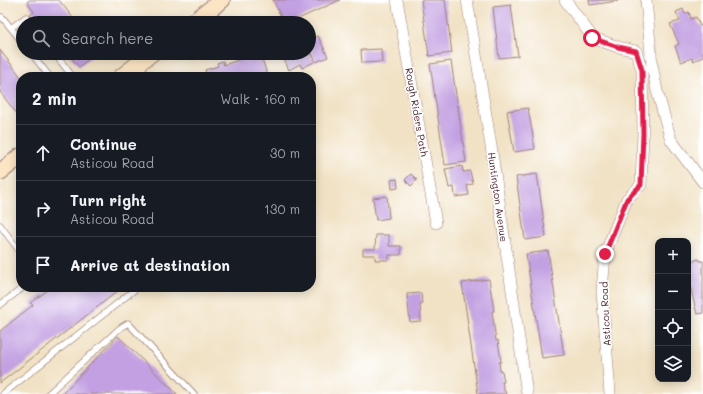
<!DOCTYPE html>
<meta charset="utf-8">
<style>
body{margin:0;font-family:Mali,sans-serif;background:#242831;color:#f1f3f6}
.controls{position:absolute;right:12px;bottom:12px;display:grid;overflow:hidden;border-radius:8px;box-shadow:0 2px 10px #0003}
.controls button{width:36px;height:36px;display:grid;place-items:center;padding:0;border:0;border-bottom:1px solid #363941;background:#171b24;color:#f1f3f6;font:20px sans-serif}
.stop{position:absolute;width:12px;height:12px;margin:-9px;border:3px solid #e11d48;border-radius:50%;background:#fff}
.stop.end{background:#e11d48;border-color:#fff;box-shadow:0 1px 4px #0008}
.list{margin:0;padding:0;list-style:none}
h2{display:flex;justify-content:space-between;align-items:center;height:52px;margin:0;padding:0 16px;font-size:17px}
h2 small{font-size:13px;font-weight:400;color:#9ea1a6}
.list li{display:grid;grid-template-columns:26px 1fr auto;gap:12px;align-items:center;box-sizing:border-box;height:56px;padding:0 16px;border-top:1px solid #363941}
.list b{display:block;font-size:15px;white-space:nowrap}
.list p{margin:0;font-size:13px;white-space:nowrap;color:#9ea1a6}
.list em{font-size:13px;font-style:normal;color:#9ea1a6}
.icon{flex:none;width:22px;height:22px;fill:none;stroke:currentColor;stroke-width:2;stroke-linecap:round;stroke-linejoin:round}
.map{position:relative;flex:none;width:703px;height:394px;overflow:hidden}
.search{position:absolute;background:#171b24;box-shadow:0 2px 10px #0003;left:16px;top:16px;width:300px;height:44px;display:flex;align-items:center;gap:10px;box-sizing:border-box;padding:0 14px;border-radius:22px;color:#9ea1a6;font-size:15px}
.panel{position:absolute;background:#171b24;box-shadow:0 2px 10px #0003;left:16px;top:72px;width:300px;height:220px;border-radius:16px}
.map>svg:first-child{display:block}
.building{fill:#c3a0e2}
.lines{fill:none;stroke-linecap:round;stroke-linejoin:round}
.lane-casing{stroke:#9e8078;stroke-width:7}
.street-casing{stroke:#9e8078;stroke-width:12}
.secondary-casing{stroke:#9e8078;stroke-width:18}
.lane{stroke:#fff;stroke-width:5.5}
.street{stroke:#fff;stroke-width:11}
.secondary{stroke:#fce5c4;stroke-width:16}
.route{stroke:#e11d48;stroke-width:5}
.labels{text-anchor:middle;stroke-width:3;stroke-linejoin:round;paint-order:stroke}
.street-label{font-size:10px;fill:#4a1f2b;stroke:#fff}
</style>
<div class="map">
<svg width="703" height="394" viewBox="0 0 703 394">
<rect width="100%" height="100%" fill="#fff"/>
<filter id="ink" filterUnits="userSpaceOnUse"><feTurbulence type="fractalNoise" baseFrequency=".025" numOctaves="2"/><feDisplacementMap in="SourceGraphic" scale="8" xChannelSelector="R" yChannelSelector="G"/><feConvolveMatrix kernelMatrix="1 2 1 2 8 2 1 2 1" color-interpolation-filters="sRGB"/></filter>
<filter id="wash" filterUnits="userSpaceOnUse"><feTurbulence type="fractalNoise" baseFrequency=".012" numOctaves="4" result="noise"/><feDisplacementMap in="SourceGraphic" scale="16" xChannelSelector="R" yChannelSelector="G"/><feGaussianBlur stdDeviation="0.9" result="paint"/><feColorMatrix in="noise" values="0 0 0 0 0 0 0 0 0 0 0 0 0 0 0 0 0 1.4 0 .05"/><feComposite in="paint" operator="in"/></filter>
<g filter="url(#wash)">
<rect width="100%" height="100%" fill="#f1e2c5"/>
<g id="blocks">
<path class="building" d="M29,0H59L77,23H44L39,18L35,21L30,15L34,12L27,2Z
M273,0H340L298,19L300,23H284Z
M421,0H445L452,53L429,56Z
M589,0H618V1L590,5Z
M511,5L518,56L499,58L493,7Z
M683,9L685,14L689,12L691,19L696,17L700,26L703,25V57L693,61L692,58L681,62L675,46L679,44L670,24L680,21L676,12Z
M318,36L328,57L316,62L309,46V40Z
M381,49L382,62L362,63L361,50Z
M0,50L21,77V111L17,114L0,92Z
M67,53H96L79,67Z
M258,53H260L268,77H207L205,70L218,66L217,63L223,61L224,65Z
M281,53H310L314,62L302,68L300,64L289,70Z
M451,61L466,162L445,165L430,64Z
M528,108L535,149L514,152L507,111Z
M462,166L463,172L470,171L473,184L467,185L469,195L455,197L454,187L449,188L445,169Z
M411,174L417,180L411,186L405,180Z
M537,174L546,237L525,240L516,177Z
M397,179L398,188L392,189L391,180Z
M387,196L389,218L376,220L373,198Z
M376,235H389V246H401V255H389V260H375V255H363V249H375Z
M548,251L564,355L542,358L526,254Z
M699,259L700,261H703V313L697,314L688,278V262Z
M489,279L494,311H492L496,341L498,340L501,362H499L500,371H502L504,382H502L504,391H505L506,394H478L462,283Z
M52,287H123L0,383V331L33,305L30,303Z
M421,293L422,304H420L421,321L410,322L407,294Z
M118,336L177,394H62Z"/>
</g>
</g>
<g filter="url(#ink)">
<use href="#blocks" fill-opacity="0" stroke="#9e8078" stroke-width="1"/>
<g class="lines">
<defs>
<path id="lane" d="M2,17L23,43
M11,28L26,17L30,23
M31,53L50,77
M54,53L73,77
M35,58L40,53
M139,64L148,77
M0,225L21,253
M0,305L24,287
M3,394L138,287
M48,394L120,328L128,323L194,394"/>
<path id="street" d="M397,0L436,223
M467,0L491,146L527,394
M565,0L593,38L618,47L636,51L642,70L643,133L641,185L627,199L605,254L602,291L610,394
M646,0L652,65L657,91L671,140L703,182"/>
<path id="secondary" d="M192,23L222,0
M121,77L152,53
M0,172L21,156"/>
</defs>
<use href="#lane" class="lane-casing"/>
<use href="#street" class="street-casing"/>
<use href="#secondary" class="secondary-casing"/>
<use href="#lane" class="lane"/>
<use href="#street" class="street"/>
<use href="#secondary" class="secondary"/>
</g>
</g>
<g class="lines" filter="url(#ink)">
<path class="route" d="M592,38L618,47L636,51L642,70L643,134L641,185L627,199L605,254"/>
</g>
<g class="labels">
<g class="street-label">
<text transform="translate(417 112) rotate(80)" y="4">Rough Riders Path</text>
<text transform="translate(498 197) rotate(82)" y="4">Huntington Avenue</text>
<text transform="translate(605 314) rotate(-93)" y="4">Asticou Road</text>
</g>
</g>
</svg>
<div class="controls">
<button>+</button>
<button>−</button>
<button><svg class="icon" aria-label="locate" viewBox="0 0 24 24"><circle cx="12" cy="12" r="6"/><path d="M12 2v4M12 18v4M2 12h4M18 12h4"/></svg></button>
<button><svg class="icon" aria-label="layers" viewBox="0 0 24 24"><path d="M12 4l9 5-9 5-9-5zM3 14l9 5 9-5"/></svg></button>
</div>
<div class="stop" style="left:592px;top:38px"></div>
<div class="stop end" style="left:605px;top:254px"></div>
<div class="search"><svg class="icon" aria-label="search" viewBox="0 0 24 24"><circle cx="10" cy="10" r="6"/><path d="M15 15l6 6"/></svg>Search here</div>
<section class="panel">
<h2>2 min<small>Walk · 160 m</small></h2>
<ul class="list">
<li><svg class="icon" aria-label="ahead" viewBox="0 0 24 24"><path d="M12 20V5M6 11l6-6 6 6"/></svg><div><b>Continue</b><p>Asticou Road</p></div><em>30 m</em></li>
<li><svg class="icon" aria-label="right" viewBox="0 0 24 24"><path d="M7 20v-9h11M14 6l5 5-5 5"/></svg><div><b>Turn right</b><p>Asticou Road</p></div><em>130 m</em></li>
<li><svg class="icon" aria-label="arrive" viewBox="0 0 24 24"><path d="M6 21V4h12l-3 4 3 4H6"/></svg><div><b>Arrive at destination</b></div></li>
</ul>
</section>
</div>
